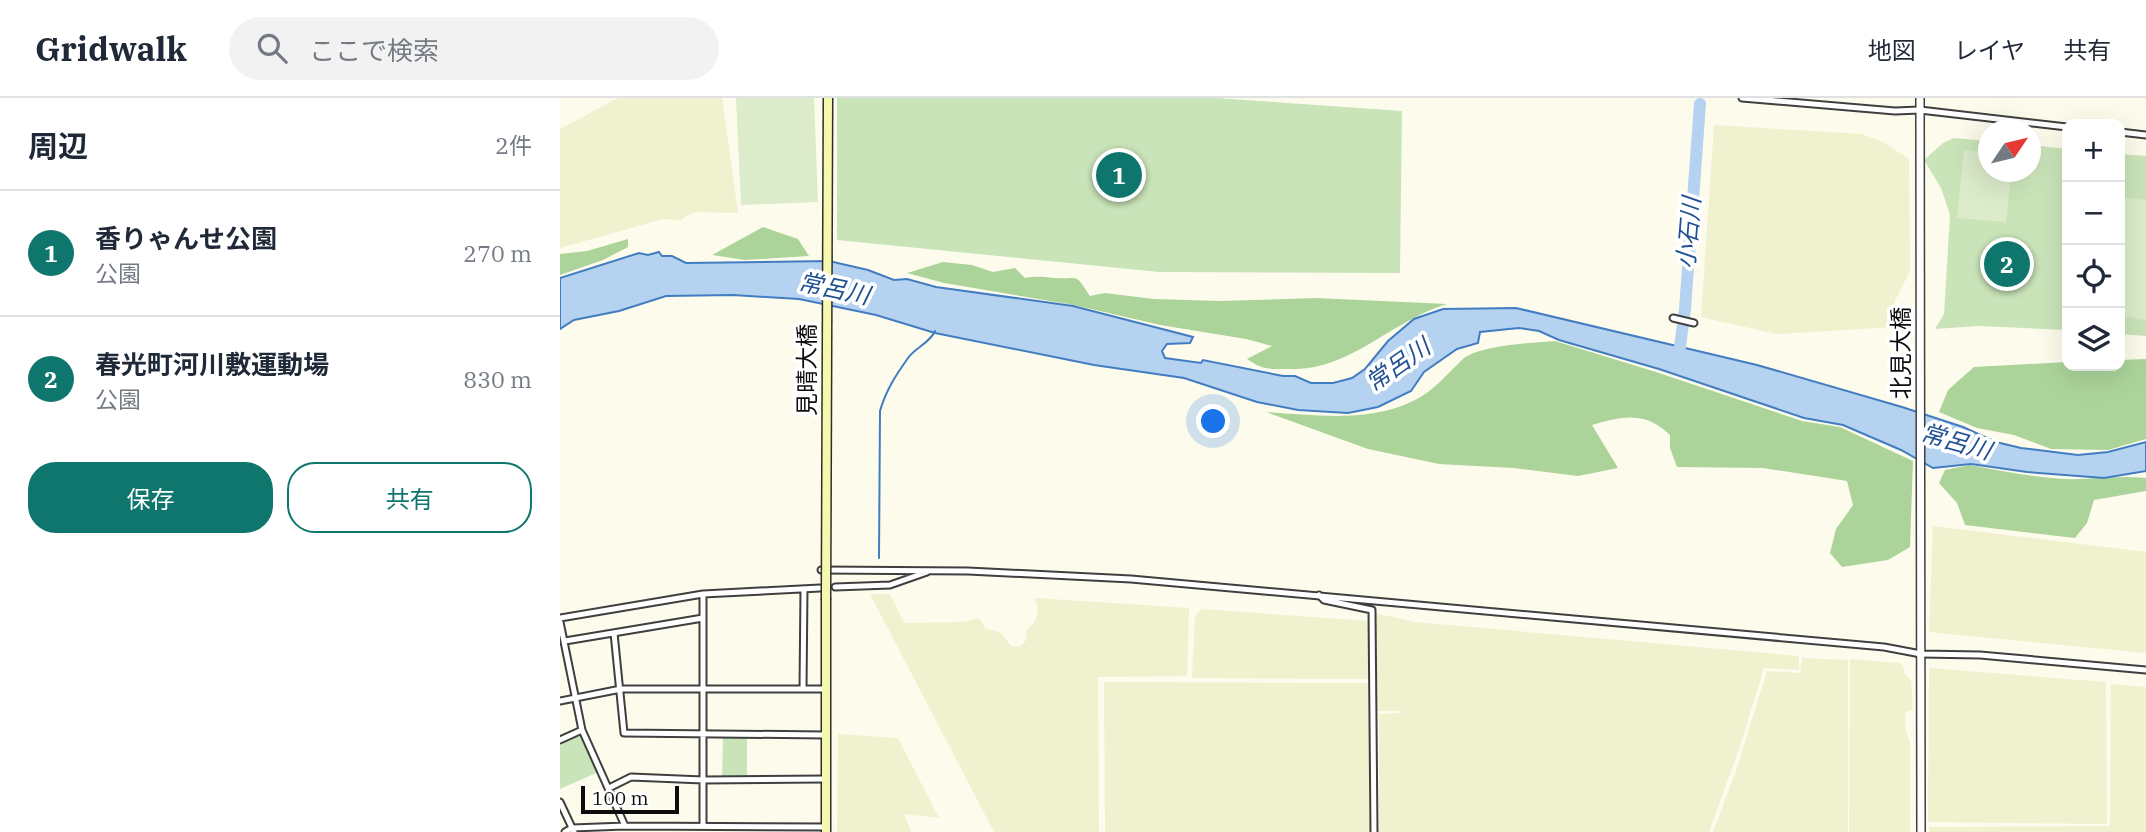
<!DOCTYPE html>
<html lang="ja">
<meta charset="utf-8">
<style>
body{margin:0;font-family:"IBM Plex Serif","Noto Sans JP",serif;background:#f2f2f3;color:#1f2937}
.controls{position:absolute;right:21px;top:21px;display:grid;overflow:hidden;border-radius:14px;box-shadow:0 7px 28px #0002}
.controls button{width:63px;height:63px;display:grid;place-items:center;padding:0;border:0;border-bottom:2px solid #e0e1e3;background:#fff;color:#1f2937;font:35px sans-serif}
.compass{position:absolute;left:1418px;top:21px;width:63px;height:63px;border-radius:50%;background:#fff;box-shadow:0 7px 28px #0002;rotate:55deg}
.scale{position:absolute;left:21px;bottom:18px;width:98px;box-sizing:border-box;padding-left:7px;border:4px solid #0c0c0c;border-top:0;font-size:19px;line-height:24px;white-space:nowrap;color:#0c0c0c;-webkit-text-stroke:5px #fff;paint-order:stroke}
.you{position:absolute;left:654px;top:324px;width:24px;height:24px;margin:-18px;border:5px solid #fff;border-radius:50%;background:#1a73e8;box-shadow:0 0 0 10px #1a73e833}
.badge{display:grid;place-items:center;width:46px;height:46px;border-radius:50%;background:#0f766e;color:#fff;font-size:23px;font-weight:700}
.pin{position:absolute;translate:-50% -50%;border:4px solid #fff;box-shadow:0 2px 7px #0006}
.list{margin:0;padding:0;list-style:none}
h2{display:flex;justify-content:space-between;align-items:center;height:91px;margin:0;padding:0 28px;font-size:30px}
h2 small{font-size:23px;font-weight:400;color:#747a83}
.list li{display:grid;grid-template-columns:46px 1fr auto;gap:21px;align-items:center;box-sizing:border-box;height:126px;padding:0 28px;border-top:2px solid #e0e1e3}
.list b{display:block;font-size:26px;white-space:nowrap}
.list p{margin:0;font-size:23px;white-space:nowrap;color:#747a83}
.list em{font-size:23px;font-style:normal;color:#747a83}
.actions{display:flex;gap:14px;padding:21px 28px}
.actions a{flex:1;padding:16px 0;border:2px solid #0f766e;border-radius:28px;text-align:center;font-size:24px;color:#0f766e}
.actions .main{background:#0f766e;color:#fff}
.icon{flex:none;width:38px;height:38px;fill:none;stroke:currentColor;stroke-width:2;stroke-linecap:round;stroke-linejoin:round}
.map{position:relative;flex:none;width:1586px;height:734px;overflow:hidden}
header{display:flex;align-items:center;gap:42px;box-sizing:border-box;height:98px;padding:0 35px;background:#fff;border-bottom:2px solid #e0e1e3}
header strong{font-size:33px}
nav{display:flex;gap:38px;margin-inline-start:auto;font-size:24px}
.search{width:490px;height:63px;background:#f2f2f3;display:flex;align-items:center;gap:18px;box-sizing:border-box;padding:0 24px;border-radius:38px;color:#747a83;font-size:26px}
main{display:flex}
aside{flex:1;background:#fff}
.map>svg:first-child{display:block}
.farmland{fill:#eff1cf}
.green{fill:#cae4b9}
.forest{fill:#acd49a}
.pitch{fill:#dcecca}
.water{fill:#b5d2f0;stroke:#437dc1;stroke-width:2}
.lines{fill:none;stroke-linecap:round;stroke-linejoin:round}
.stream{stroke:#437dc1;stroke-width:2}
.river{stroke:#b5d2f0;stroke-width:12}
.minor-casing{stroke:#3f3f3f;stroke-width:9}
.tertiary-casing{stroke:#3f3f3f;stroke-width:10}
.secondary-casing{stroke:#2e2e2e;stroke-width:11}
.minor{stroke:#fff;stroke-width:5}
.tertiary{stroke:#fff;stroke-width:7}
.secondary{stroke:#f6f8ad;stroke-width:8}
.secondary-bridge-casing{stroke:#2e2e2e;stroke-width:11;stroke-linecap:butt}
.secondary-bridge{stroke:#f6f8ad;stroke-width:8}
.labels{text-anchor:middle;stroke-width:7;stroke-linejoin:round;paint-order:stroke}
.street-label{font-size:23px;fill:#0c0c0c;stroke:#fff}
.water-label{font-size:24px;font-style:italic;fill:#215192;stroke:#fff}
</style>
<header>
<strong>Gridwalk</strong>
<div class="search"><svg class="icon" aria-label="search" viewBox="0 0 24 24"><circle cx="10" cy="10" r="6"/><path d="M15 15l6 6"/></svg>ここで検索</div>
<nav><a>地図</a><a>レイヤ</a><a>共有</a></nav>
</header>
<main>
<aside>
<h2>周辺<small>2件</small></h2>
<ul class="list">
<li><span class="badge">1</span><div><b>香りゃんせ公園</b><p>公園</p></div><em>270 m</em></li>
<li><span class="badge">2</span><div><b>春光町河川敷運動場</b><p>公園</p></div><em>830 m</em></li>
</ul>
<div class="actions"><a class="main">保存</a><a>共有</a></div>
</aside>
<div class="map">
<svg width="1586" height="734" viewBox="0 0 1586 734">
<rect width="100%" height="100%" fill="#fdfcec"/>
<path class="farmland" d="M58,0H162L178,115L137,114L127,117L122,122L103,121L0,150V31Z
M1154,27L1302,36L1323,44L1349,61L1350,173L1335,203V229L1216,236L1141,219Z
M1373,428L1586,454V555L1369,534Z
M310,496H330L344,525L403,524L419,520L426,531L440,534L451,548L460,549L466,542L467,532L476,522L478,510L475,500L629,510L627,578L538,579L539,734H434Z
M642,511L809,523L808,581L632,580L635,518Z
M815,515L855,524L1239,558V572L1204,570L1180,648L1149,734H819V616L842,615L841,613H816Z
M1242,560L1288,562V734H1153L1176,673L1207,573L1240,575Z
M1290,561L1339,565L1343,568L1345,577L1351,582L1353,612L1345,614V616L1346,633L1350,644V734H1289Z
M1369,570L1546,584L1547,726L1368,724Z
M544,584L808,585L810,734H545Z
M1551,586L1586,589V734H1369V729L1550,728Z
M278,636L338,640L379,720L344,716L351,734H277Z"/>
<path class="green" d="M277,0H657L842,13L840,175L599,174L277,142Z
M1394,40L1428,43V74H1470L1471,47L1507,51V232L1419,228L1375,231L1384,216L1390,117L1381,90L1364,62L1383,45Z
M1560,56L1586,58V238L1560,236Z
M22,632L41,673L0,691V642Z
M163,637H187V681H162Z"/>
<path class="forest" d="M203,129L238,141L249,158L185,162L152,157Z
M68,141V149L43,162L0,177V156L27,153Z
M383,164L412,167L433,174L455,170L465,180C476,178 483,179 494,180C519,182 514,173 530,198L545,195L594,201L660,203L756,200L887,206C830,223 790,274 728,271C708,271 703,272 687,261L712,248L686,241L600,227L514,207L384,185L347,175Z
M995,243L1096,274L1242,323L1280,329L1353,363L1350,449L1328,462L1282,469L1270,455L1276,431L1293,407L1287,383L1203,370L1117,369L1110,350V337C1085,313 1063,318 1032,327L1058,370L1018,378L953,370L879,366L808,351L706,314C753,317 809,325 853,303C873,294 887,276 902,262C918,247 973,245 995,243Z
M1586,261V341L1548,352L1491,351L1454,337L1417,330L1379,314L1388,292L1414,269L1507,264V268H1560V262Z
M1410,367C1441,373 1472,379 1503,381C1531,382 1559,377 1586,380V393L1534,402L1527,425L1515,440L1405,427L1397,405L1379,385L1385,372Z"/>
<path class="pitch" d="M176,0H254L258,104L181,107Z
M1404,52L1428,54V74H1451L1446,124L1397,120Z
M1560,99L1586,102V222L1560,218Z"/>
<path class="water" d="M99,154L102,158H112L126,165L269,163L308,172L334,182L347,181L376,189L513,208L633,239L630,245L607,246L602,253L605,260L641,265L643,262L723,278H735L751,285H773L792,280L805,271L828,243L854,221L883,211L956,210L1197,267L1342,309L1403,329L1436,344L1461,350L1518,357L1548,354L1586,344V373L1544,380L1467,374L1411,366L1373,370L1341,352L1283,327L1244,320L1099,271L999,242L979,233L959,230L920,234L918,245L897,251L864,274L851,293L818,309L788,315L738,312L697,304L624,280L534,267L375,235L316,217L239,201L173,197L106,198L59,213L14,222L0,231V180L79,155L88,157Z"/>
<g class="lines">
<path class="stream" d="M319,460L320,313C326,292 336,277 348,260C356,249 370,245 375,233"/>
<path class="river" d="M1118,263L1125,211L1140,6"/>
<defs>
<path id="minor" d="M1182,0L1335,13L1360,12L1507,29
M1560,34L1586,37
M1113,220L1134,225
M261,472L408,473L571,481L1324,549L1361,556L1420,557L1586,572
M275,489L330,487L367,474
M143,496V728
M759,497L764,502L812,512L814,734
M0,520L143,496L260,490
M0,524L22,632L65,728
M54,535L64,635L265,637
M5,543L143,520
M243,591L244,491
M0,603L61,591H265
M0,642L22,632
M49,690L71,679L143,682L265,681
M0,704L14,734
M5,734L12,730L65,728L266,729"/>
<path id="tertiary" d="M1360,0L1361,734"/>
<path id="secondary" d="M266,734V502"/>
</defs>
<use href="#minor" class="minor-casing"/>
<use href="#tertiary" class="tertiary-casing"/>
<use href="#secondary" class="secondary-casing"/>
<use href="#minor" class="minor"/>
<use href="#tertiary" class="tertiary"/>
<use href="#secondary" class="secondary"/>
<defs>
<path id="secondary-bridge" d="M266,502L268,0"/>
</defs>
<use href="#secondary-bridge" class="secondary-bridge-casing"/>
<use href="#secondary-bridge" class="secondary-bridge"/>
</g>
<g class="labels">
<g class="street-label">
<text transform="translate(1341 255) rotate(-90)" y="8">北見大橋</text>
<text transform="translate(247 272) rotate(-90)" y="8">見晴大橋</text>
</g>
<g class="water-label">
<text transform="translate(1129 135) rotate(-85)" y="8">小石川</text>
<text transform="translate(274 191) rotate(12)" y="8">常呂川</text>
<text transform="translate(838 267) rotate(-35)" y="8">常呂川</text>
<text transform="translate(1396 344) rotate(16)" y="8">常呂川</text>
</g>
</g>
</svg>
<div class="controls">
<button>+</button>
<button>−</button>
<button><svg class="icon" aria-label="locate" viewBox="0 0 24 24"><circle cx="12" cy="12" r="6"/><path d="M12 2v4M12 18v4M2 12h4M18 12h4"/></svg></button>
<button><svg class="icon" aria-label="layers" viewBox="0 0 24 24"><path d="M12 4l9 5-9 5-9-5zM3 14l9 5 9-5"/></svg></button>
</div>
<svg class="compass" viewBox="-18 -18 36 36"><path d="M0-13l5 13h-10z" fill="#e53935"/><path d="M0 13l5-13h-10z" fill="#747a83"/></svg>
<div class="scale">100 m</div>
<div class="you"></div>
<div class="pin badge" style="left:559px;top:77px">1</div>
<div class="pin badge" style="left:1447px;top:166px">2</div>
</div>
</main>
